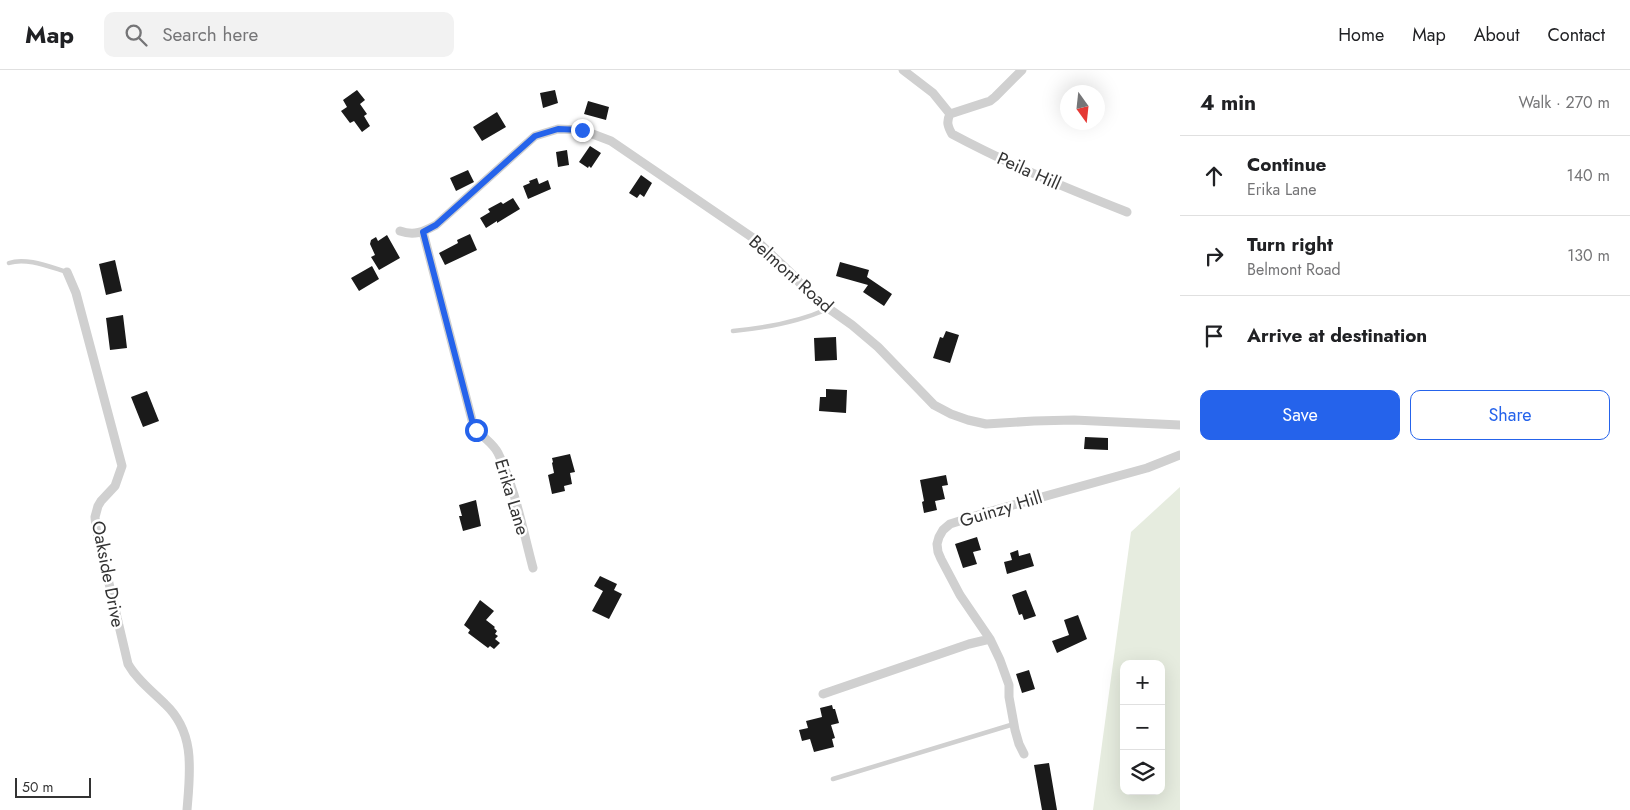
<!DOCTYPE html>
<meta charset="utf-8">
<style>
body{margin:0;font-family:Jost,sans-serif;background:#f2f2f2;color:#202124}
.controls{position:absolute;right:15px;bottom:15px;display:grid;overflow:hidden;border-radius:10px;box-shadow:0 5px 20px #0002}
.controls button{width:45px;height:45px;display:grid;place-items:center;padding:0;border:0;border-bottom:1px solid #e0e0e0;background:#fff;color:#202124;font:25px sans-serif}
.compass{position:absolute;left:1060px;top:15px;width:45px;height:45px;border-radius:50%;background:#fff;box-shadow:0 5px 20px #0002;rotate:165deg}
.scale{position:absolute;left:15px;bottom:12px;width:76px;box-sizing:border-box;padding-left:5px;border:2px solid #333;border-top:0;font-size:14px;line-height:18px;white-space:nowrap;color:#333;-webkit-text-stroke:4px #fff;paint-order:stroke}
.stop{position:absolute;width:15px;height:15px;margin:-11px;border:4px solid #2563eb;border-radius:50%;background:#fff}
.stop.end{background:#2563eb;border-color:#fff;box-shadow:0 1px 5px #0008}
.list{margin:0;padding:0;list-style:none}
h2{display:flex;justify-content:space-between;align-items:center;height:65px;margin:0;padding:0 20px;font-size:21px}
h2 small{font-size:16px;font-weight:400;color:#757577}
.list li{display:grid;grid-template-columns:32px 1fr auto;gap:15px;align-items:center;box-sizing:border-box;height:80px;padding:0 20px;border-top:1px solid #e0e0e0}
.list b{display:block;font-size:19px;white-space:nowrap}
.list p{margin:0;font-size:16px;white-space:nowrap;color:#757577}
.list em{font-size:16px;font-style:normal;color:#757577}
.actions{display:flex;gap:10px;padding:15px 20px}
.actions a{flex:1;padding:11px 0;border:1px solid #2563eb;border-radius:10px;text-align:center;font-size:18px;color:#2563eb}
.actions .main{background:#2563eb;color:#fff}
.icon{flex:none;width:28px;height:28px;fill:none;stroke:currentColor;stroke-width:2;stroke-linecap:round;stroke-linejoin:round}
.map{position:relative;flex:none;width:1180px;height:740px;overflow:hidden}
header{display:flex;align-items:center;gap:30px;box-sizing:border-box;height:70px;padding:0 25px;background:#fff;border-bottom:1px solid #e0e0e0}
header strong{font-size:24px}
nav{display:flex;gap:28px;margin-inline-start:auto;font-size:18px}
.search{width:350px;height:45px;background:#f2f2f2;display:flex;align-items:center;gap:12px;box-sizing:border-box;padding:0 18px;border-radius:10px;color:#757577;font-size:19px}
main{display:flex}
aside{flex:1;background:#fff}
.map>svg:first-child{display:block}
.green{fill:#e6ecdf;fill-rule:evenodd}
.building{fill:#1a1a1a}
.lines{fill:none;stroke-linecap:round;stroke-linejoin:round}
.lane{stroke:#d0d0d0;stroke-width:4.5}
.street{stroke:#d0d0d0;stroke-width:9}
.route{stroke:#2563eb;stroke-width:6}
.labels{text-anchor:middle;stroke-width:5;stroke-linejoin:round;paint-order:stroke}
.street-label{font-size:18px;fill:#333;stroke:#fff}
</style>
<header>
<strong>Map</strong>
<div class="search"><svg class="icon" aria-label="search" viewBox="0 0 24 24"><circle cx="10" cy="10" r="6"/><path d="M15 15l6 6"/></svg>Search here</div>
<nav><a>Home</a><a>Map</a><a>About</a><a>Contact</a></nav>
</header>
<main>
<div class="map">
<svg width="1180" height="740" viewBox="0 0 1180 740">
<rect width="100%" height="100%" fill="#fff"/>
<path class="green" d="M1180,417V740H1093L1131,462ZM1124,594H1161V721H1124Z"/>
<path class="building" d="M357,20L365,30L360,34L367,44L364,46L370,56L362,62L354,51L350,53L341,41L347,37L343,30Z
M555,20L558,33L543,38L540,23Z
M588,31L609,37L606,50L584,44Z
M497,42L506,57L482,71L473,57Z
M590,76L601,83L591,98L589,96L588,98L579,92Z
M567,80L569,95L558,97L556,82Z
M468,100L474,112L456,121L450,108Z
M641,105L652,113L644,127L640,124L637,128L629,123Z
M537,108L539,114L548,110L551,119L528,129L523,116L530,113L529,111Z
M513,128L520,139L497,153V151L486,158L480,148L490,142L488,139L501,132L503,134Z
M470,164L477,180L445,195L439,183L458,173L457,170Z
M387,165L400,188L379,200L371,187L375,185L370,174L371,170L376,167L378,171Z
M115,190L122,221L106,225L99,194Z
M840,192L869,200L867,207L892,224L884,236L863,222L868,215L836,206Z
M372,196L379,209L359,221L351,208Z
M123,245L127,278L110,280L106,248Z
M946,261L959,265L950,293L933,288L940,267L943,268Z
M836,267L837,290L815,291L814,268Z
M826,319L847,320L846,343L819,341L820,327H826Z
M147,321L159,351L143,357L131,327Z
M1085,367L1108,368V380L1084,379Z
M570,384L575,402L570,403L572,414L564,416L565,421L552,424L548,405L554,403L552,393L553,392L552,388Z
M946,405L948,415L942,416L945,429L935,431L937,440L924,443L922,432L924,431L920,410Z
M476,430L481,456L463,461L459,446H462L459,435Z
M977,467L981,480L973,482L977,494L963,498L955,474Z
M1018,480L1019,486L1030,483L1034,496L1007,504L1004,492L1012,490L1010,483Z
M600,506L617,514L614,520L622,524L609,549L592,541L603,521L594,516Z
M1026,520L1036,546L1024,550L1022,544L1019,545L1012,525Z
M480,530L494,541L486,550L495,557L494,558L497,561L495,564L498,566L495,569L500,573L494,579L490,576L488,578L468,563L470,560L464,555Z
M1078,545L1087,569L1057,583L1052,571L1069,565L1064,550Z
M1029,600L1035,619L1022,623L1016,604Z
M832,635L833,639H835L839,653L831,655L835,668L832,669L834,677L814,682L810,669L802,671L799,660L808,658L806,651L822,647L820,638Z
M1049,693L1057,740H1042L1034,695Z"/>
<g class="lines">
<path class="lane" d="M9,193C26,187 50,197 67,202
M733,261C764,258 799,252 827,239
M833,709L1014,654"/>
<path class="street" d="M903,0L933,23L950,44
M1022,0L995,27L990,31L950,44C946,52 948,57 952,64C1010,95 1066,118 1127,142
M400,161C414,166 423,162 436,155L535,66L558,59L582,60L611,71L756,170L792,204L811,226L852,255L878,277L934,335L951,344L968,350L986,354L1034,351L1074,350L1180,355
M423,162L473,354C479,366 492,371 498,383C515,417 523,461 533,498
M67,202L76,223L122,396L115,416L101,431L98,436L95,447L96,458L128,594C137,610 152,621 165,634C196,663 190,702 187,740
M823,624L969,574L990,569
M1024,684L1019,674L1015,660L1009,627V615L1000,590L990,569L960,525L941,489L938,482L937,474L939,467L943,460L950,454L988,442L1147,398L1180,385"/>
</g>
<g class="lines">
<path class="route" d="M476,360L473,354L423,162L436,155L535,66L558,59L582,60"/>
</g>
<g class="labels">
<g class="street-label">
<text transform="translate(1029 101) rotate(24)" y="6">Peila Hill</text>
<text transform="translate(791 204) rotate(42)" y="6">Belmont Road</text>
<text transform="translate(512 427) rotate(73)" y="6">Erika Lane</text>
<text transform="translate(1001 439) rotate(-17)" y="6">Guinzy Hill</text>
<text transform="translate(108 504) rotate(79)" y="6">Oakside Drive</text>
</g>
</g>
</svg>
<div class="controls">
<button>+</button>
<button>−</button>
<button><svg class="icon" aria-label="layers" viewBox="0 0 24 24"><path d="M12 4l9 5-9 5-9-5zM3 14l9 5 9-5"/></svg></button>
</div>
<svg class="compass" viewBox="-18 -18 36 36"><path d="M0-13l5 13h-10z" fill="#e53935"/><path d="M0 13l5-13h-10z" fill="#757577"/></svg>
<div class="scale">50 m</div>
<div class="stop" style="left:476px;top:360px"></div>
<div class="stop end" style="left:582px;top:60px"></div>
</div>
<aside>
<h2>4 min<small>Walk · 270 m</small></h2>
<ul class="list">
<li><svg class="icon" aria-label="ahead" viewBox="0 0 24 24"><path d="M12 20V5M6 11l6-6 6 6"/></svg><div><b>Continue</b><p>Erika Lane</p></div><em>140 m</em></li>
<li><svg class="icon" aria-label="right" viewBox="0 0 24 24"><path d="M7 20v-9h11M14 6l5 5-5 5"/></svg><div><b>Turn right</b><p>Belmont Road</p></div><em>130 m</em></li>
<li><svg class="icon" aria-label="arrive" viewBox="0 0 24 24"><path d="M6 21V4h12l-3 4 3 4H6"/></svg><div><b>Arrive at destination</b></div></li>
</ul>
<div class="actions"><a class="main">Save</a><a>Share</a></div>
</aside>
</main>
